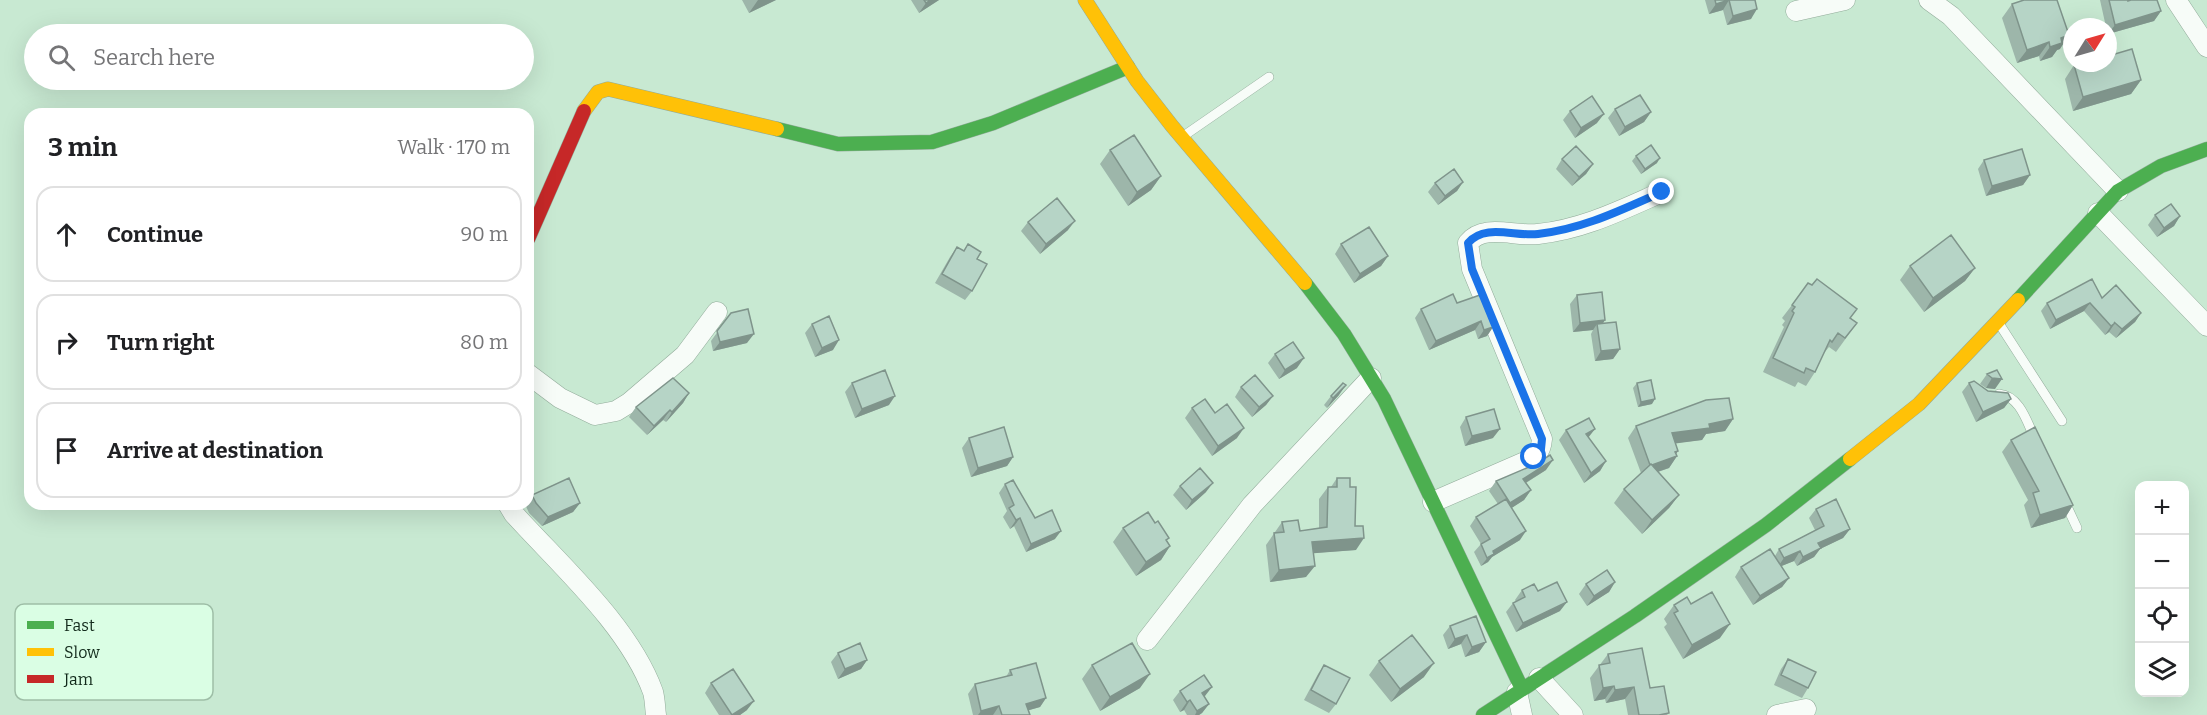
<!DOCTYPE html>
<meta charset="utf-8">
<style>
body{margin:0;font-family:Bitter,serif;background:#f6f6f6;color:#202124}
.controls{position:absolute;right:18px;bottom:18px;display:grid;overflow:hidden;border-radius:12px;box-shadow:0 6px 24px #0002}
.controls button{width:54px;height:54px;display:grid;place-items:center;padding:0;border:0;border-bottom:2px solid #e0e0e0;background:#fff;color:#202124;font:30px sans-serif}
.compass{position:absolute;left:2063px;top:18px;width:54px;height:54px;border-radius:50%;background:#fff;box-shadow:0 6px 24px #0002;rotate:53deg}
.stop{position:absolute;width:18px;height:18px;margin:-14px;border:4px solid #1a73e8;border-radius:50%;background:#fff}
.stop.end{background:#1a73e8;border-color:#fff;box-shadow:0 2px 6px #0008}
.list{margin:0;padding:0;list-style:none}
h2{display:flex;justify-content:space-between;align-items:center;height:78px;margin:0;padding:0 24px;font-size:26px}
h2 small{font-size:20px;font-weight:400;color:#757577}
.list li{display:grid;grid-template-columns:39px 1fr auto;gap:18px;align-items:center;box-sizing:border-box;height:96px;margin:0 12px 12px;padding:0 12px;border:2px solid #e0e0e0;border-radius:18px}
.list b{display:block;font-size:22px;white-space:nowrap}
.list em{font-size:20px;font-style:normal;color:#757577}
.icon{flex:none;width:33px;height:33px;fill:none;stroke:currentColor;stroke-width:2;stroke-linecap:round;stroke-linejoin:round}
.map{position:relative;flex:none;width:2207px;height:715px;overflow:hidden}
.search{position:absolute;background:#fff;box-shadow:0 6px 24px #0002;left:24px;top:24px;width:510px;height:66px;display:flex;align-items:center;gap:15px;box-sizing:border-box;padding:0 21px;border-radius:33px;color:#757577;font-size:22px}
.panel{position:absolute;background:#fff;box-shadow:0 6px 24px #0002;left:24px;top:108px;width:510px;height:402px;border-radius:18px}
.map>svg:first-child{display:block}
.lines{fill:none;stroke-linecap:round;stroke-linejoin:round}
.lane-casing{stroke:#92ab9a;stroke-width:10}
.street-casing{stroke:#92ab9a;stroke-width:21}
.fast-casing{stroke:#92ab9a;stroke-width:15}
.slow-casing{stroke:#92ab9a;stroke-width:15}
.jam-casing{stroke:#92ab9a;stroke-width:15}
.lane{stroke:#f7fcf8;stroke-width:9}
.street{stroke:#f7fcf8;stroke-width:20}
.fast{stroke:#4caf50;stroke-width:14}
.slow{stroke:#ffc107;stroke-width:14}
.jam{stroke:#c62828;stroke-width:14}
.wall{fill:#9db6aa}
.shaded-wall{fill:#7f948b}
.building{fill:#b6d4c6;stroke:#7f948b;stroke-width:1.5}
.route{stroke:#1a73e8;stroke-width:8}
.key{fill:#dafee4;stroke:#9ebea7;stroke-width:1.5}
.key-label{font-size:16px;fill:#11291a}
</style>
<div class="map">
<svg width="2207" height="715" viewBox="0 0 2207 715">
<rect width="100%" height="100%" fill="#c8e9d2"/>
<g class="lines">
<defs>
<path id="lane" d="M1185,135L1269,77
M2000,325L2062,421
M1999,394C2020,396 2027,422 2035,439
M2064,500L2077,528"/>
<path id="street" d="M1929,0L1951,16L2118,191
M2176,0L2207,47
M1796,11L1845,0
M2098,213L2207,326
M528,374L560,398L595,415L616,411L629,403L685,355L717,312
M1433,502L1525,462C1536,456 1541,452 1542,439L1472,269L1468,243C1484,223 1515,237 1538,234C1584,229 1621,210 1662,192
M508,504L514,514C561,566 629,626 653,692C655,699 655,708 656,715
M1147,640L1252,505L1371,378
M1539,678L1573,715
M1517,692L1522,715
M1777,715L1806,709"/>
<path id="fast" d="M777,129L838,144L932,142L993,123L1128,67
M1305,283L1344,334L1384,399L1522,689
M2018,300L2118,191L2161,166L2207,149
M1483,715L1635,616L1766,525L1850,459"/>
<path id="slow" d="M1085,0L1137,81L1172,126L1305,283
M584,111L598,92L608,89L777,129
M1850,459L1919,404L2018,300"/>
<path id="jam" d="M528,239L584,111"/>
</defs>
<use href="#lane" class="lane-casing"/>
<use href="#street" class="street-casing"/>
<use href="#fast" class="fast-casing"/>
<use href="#slow" class="slow-casing"/>
<use href="#jam" class="jam-casing"/>
<use href="#lane" class="lane"/>
<use href="#street" class="street"/>
<use href="#fast" class="fast"/>
<use href="#slow" class="slow"/>
<use href="#jam" class="jam"/>
</g>
<path class="wall" d="M742,0H776L749,13Z
M911,0H939L919,13Z
M1705,0H1755L1751,19L1727,25L1723,10L1709,14Z
M2100,0H2128V1L2161,11L2154,21L2108,34V27H2106Z
M2012,4L2060,49L2057,50L2052,57L2040,61L2039,56L2017,63L2002,18Z
M2074,65L2141,80L2131,94L2073,111L2065,79Z
M1615,109L1651,112L1644,122L1619,136L1608,118Z
M1570,111L1597,123L1575,138L1563,120Z
M1110,150L1161,176L1151,190L1128,206L1100,164Z
M1636,156L1657,163L1641,174L1632,161Z
M1562,159L1593,164L1586,174L1572,186L1556,169Z
M1984,160L2030,175L2023,185L1986,196L1978,169Z
M1463,182L1457,191L1438,205L1428,192L1435,183Z
M2155,215L2180,216L2174,226L2157,237L2148,225Z
M1028,222L1068,230L1040,254L1021,231Z
M968,244L977,259L972,291L965,300L935,283L950,257L957,247L963,251Z
M1341,244L1388,256L1381,266L1354,283L1335,254Z
M1910,266L1975,268L1965,281L1924,312L1900,280Z
M1577,295L1603,323L1620,349L1613,359L1595,361L1591,334L1593,330L1573,332L1570,304Z
M2102,298L2141,313L2135,322L2116,338L2109,332L2105,335L2084,311L2050,329L2041,311L2047,303Z
M1457,303L1493,327L1487,336L1478,339L1475,330L1429,350L1415,318L1421,309Z
M1792,305L1851,318L1857,323L1836,352L1829,347L1824,353L1815,372L1806,386L1798,382L1795,387L1763,372L1784,327L1782,325L1785,321L1782,318Z
M731,313L747,343L713,351L711,341Z
M812,324L833,350L815,357L805,333Z
M1275,354L1297,368L1279,379L1268,363Z
M1997,370L1995,389L1986,388L1980,384L1987,374Z
M852,383L889,405L855,418L845,392Z
M1637,383L1652,404L1638,407L1633,388Z
M1969,383L1988,391L2011,399L2004,408L1976,422L1962,392Z
M1241,387L1273,396L1266,405L1252,417L1235,397Z
M689,393L683,403L666,422L663,420L647,435L629,417L636,407Z
M1339,395L1327,408L1324,405L1331,396Z
M1192,408L1215,413L1237,438L1212,456L1185,418Z
M1466,417L1493,438L1465,446L1460,427Z
M1733,419L1725,431L1706,434L1702,440L1675,443L1678,451L1676,454L1677,456L1669,468L1658,472L1679,495L1669,508L1642,534L1614,503L1624,489L1641,473L1628,438L1636,426Z
M1566,430L1606,461L1600,471L1584,483L1559,440Z
M969,438L1013,457L1007,466L971,477L962,448Z
M2011,440L2073,505L2065,518L2031,528L2024,505L2028,500L2002,452Z
M1546,470L1526,483L1531,490L1524,500L1511,508L1520,540L1492,557L1488,562L1481,566L1474,552L1481,544L1470,526L1476,517L1498,504L1489,491L1496,481Z
M1337,478L1350,487L1355,526L1356,550L1313,553L1306,577L1270,582L1266,545L1282,522L1300,531L1319,528V499L1328,487H1331Z
M1005,484L1035,518L1055,539L1026,552L1014,526L1010,529L1003,517L1007,511L999,493Z
M1180,486L1206,492L1186,510L1173,495Z
M532,495L580,503L573,512L542,526L529,513L525,504H528V500Z
M1816,509L1850,529L1843,538L1820,549L1814,557L1797,566L1794,561L1781,566L1789,578L1782,587L1753,605L1735,577L1741,567L1775,556L1779,549L1815,530L1809,518Z
M1155,523L1169,538L1167,540L1170,546L1161,560L1136,576L1113,542L1123,528Z
M1615,582L1609,592L1587,606L1579,594L1586,584Z
M1522,590L1538,591L1560,611L1516,632L1506,612L1513,603L1516,602L1515,600Z
M1691,604L1720,638L1683,659L1664,627L1667,624L1664,619L1674,605Z
M1450,626L1486,642L1479,652L1465,657L1461,644L1448,649L1443,635Z
M838,653L867,660L861,669L838,679L831,662Z
M1608,654L1650,688L1669,713L1667,715H1628L1625,699L1606,703L1605,699L1594,701L1590,678Z
M1788,659L1808,688L1802,698L1774,685L1781,669Z
M1379,661L1424,677L1391,702L1369,675Z
M1092,665L1140,688L1100,711L1082,679Z
M1324,665L1336,704L1329,713L1304,700L1318,674Z
M1010,670L1046,698L1040,707L1029,710L1030,715H973L968,694L975,684L1006,677Z
M711,683L747,710L740,715H719L705,693Z
M1180,691L1204,697L1209,704L1202,713L1199,715H1187L1184,710L1180,712L1173,700Z"/>
<path class="shaded-wall" d="M758,0H776L749,13Z
M931,0H939L919,13L926,3Z
M1729,0L1723,10L1709,14L1716,4Z
M1757,9L1751,19L1727,25L1733,16Z
M2161,11L2154,21L2108,34L2115,25Z
M2069,35L2060,49L2057,50L2052,57L2040,61L2050,47L2061,38Z
M2049,42L2039,56L2017,63L2027,50Z
M2141,80L2131,94L2073,111L2083,97Z
M1651,112L1644,122L1619,136L1625,127Z
M1604,114L1597,123L1575,138L1581,128Z
M1660,158L1657,163L1641,174L1645,169Z
M1593,164L1586,174L1572,186L1579,177Z
M2030,175L2023,185L1986,196L1992,186Z
M1161,176L1151,190L1128,206L1137,192Z
M1463,182L1457,191L1438,205L1445,196Z
M2180,216L2174,226L2157,237L2164,228Z
M1075,221L1068,230L1040,254L1046,244Z
M1388,256L1381,266L1354,283L1360,274Z
M1975,268L1965,281L1924,312L1933,298Z
M2090,303L2084,311L2050,329L2056,320Z
M2141,313L2135,322L2116,338L2122,329Z
M1605,320L1599,330L1597,324L1593,330L1573,332L1580,323Z
M1481,321L1475,330L1429,350L1436,341Z
M2115,323L2109,332L2105,335L2111,326Z
M1493,327L1487,336L1478,339L1484,330Z
M754,334L747,343L713,351L720,342Z
M839,340L833,350L815,357L822,348Z
M1620,349L1613,359L1595,361L1601,351Z
M1304,358L1297,368L1279,379L1285,370Z
M1992,378L2002,379L1995,389L1986,388Z
M1346,385L1339,395L1327,408L1333,398Z
M689,393L683,403L666,422L672,412Z
M895,396L889,405L855,418L862,409Z
M1273,396L1266,405L1252,417L1259,407Z
M1655,399L1652,404L1638,407L1641,402Z
M2011,399L2004,408L1976,422L1983,412Z
M670,410L663,420L647,435L654,426Z
M1733,419L1725,431L1706,434L1702,440L1664,445L1672,433L1709,424Z
M1244,428L1237,438L1212,456L1218,446Z
M1500,429L1493,438L1465,446L1472,436Z
M1595,429L1588,438L1586,434Z
M1678,451L1674,457L1677,456L1669,468L1642,477L1651,466Z
M1013,457L1007,466L971,477L978,468Z
M1553,460L1546,470L1517,488L1523,479Z
M1606,461L1600,471L1584,483L1591,473Z
M1213,483L1206,492L1186,510L1192,500Z
M1531,490L1524,500L1504,513L1510,503Z
M1679,495L1669,508L1642,534L1652,520Z
M580,503L573,512L542,526L548,517Z
M2073,505L2065,518L2031,528L2040,515Z
M1020,518L1014,526L1010,529L1016,520Z
M1850,529L1843,538L1820,549L1814,557L1797,566L1803,557L1818,543Z
M1061,531L1055,539L1026,552L1031,544Z
M1526,531L1520,540L1492,557L1488,562L1481,566L1493,551Z
M1364,538L1356,550L1304,554L1312,542Z
M1170,546L1161,560L1136,576L1146,562Z
M1800,551L1794,561L1777,568L1784,558Z
M1315,566L1306,577L1270,582L1279,570Z
M1789,578L1782,587L1753,605L1760,596Z
M1615,582L1609,592L1587,606L1594,596Z
M1567,602L1560,611L1516,632L1523,623Z
M1730,624L1720,638L1683,659L1692,645Z
M1467,635L1461,644L1448,649L1455,639Z
M1486,642L1479,652L1465,657L1472,647Z
M867,660L861,669L838,679L845,669Z
M1434,663L1424,677L1391,702L1400,689Z
M1150,674L1140,688L1100,711L1110,697Z
M1614,686L1605,699L1594,701L1603,688Z
M1212,687L1205,696L1195,702L1202,693Z
M1634,687L1625,699L1606,703L1615,690Z
M1046,698L1040,707L1019,713L1026,704Z
M1190,700L1184,710L1180,712L1187,702Z
M754,701L747,710L740,715H732Z
M1209,704L1202,713L1199,715H1195L1197,711Z
M999,706L993,715H978L981,711Z"/>
<path class="building" d="M924,0H931L926,3Z
M1715,0H1755L1757,9L1733,16L1729,0L1716,4Z
M2024,0H2057L2069,35L2061,38L2062,43L2050,47L2049,42L2027,50L2012,4Z
M2109,0H2128V1L2131,0H2157L2161,11L2115,25Z
M2132,49L2141,80L2083,97L2074,65L2082,63H2108V56Z
M1640,95L1651,112L1625,127L1615,109Z
M1592,96L1604,114L1581,128L1570,111Z
M1134,135L1161,176L1137,192L1110,150Z
M1651,145L1660,158L1645,169L1636,156Z
M1576,146L1593,164L1579,177L1562,159Z
M2022,149L2030,175L1992,186L1984,160Z
M1454,169L1463,182L1445,196L1435,183Z
M1057,198L1075,221L1046,244L1028,222Z
M2171,204L2180,216L2164,228L2155,215Z
M1369,227L1388,256L1360,274L1341,244Z
M1951,235L1975,268L1933,298L1910,266Z
M968,244L981,252L977,259L987,264L972,291L942,274L957,247L964,251Z
M1817,279L1857,309L1850,318L1857,323L1845,338L1838,333L1832,342L1830,340L1815,372L1806,368L1804,373L1773,358L1794,313L1792,311L1795,307L1792,305L1808,283L1812,285Z
M2092,279L2102,298L2116,285L2141,313L2122,329L2114,322L2115,323L2111,326L2090,303L2056,320L2047,303Z
M1602,292L1605,320L1580,323L1577,295Z
M1453,294L1457,303L1480,295L1493,327L1484,330L1481,321L1436,341L1421,309Z
M748,309L754,334L720,342L717,331L731,313Z
M829,316L839,340L822,348L812,324Z
M1616,322L1620,349L1601,351L1597,324Z
M1293,342L1304,358L1285,370L1275,354Z
M885,370L895,396L862,409L852,383Z
M1997,370L2002,379L1992,378L1987,374Z
M1255,375L1273,396L1259,407L1241,387Z
M673,378L689,393L672,412L670,410L654,426L636,407Z
M1651,380L1655,399L1641,402L1637,383Z
M1974,381L1988,391L2008,393L2011,399L1983,412L1969,383Z
M1343,383L1346,385L1333,398L1331,396Z
M1729,398L1733,419L1709,424L1710,428L1672,433L1678,451L1675,452L1677,456L1652,465L1651,464L1650,465L1636,426L1706,400Z
M1205,399L1215,413L1227,404L1244,428L1218,446L1192,408Z
M1494,409L1500,429L1472,436L1466,417Z
M1589,418L1595,429L1586,434L1606,461L1591,473L1566,430Z
M1004,427L1013,457L978,468L969,438Z
M2035,427L2073,505L2040,515L2033,493L2039,491L2011,440Z
M1550,455L1553,460L1523,479L1531,490L1510,503L1496,481L1536,464Z
M1651,464L1679,495L1652,520L1624,489Z
M1200,468L1213,483L1192,500L1180,486Z
M569,478L580,503L548,517L536,503L532,495Z
M1337,478H1350V487H1356L1355,526H1363L1364,538L1312,542L1315,566L1279,570L1274,533L1284,532L1282,522L1298,520L1300,531L1327,527L1328,487H1337Z
M1013,480L1035,518L1052,510L1061,531L1031,544L1020,518L1016,520L1009,508L1014,505L1005,484Z
M1506,499L1526,531L1493,551L1494,554L1487,558L1481,544L1490,539L1476,517Z
M1836,499L1850,529L1818,543L1821,548L1803,557L1800,551L1784,558L1779,549L1824,526L1816,509Z
M1148,512L1155,523L1158,521L1169,538L1166,540L1170,546L1146,562L1123,528Z
M1770,549L1789,578L1760,596L1741,567Z
M1607,570L1615,582L1594,596L1586,584Z
M1557,582L1567,602L1523,623L1513,603L1525,597L1522,590L1534,584L1538,591Z
M1712,592L1730,624L1692,645L1674,613L1678,611L1674,605L1687,597L1691,604Z
M1476,616L1486,642L1472,647L1467,635L1455,639L1450,626Z
M1412,635L1434,663L1400,689L1379,661Z
M860,643L867,660L845,669L838,653Z
M1132,643L1150,674L1110,697L1092,665Z
M1642,648L1650,688L1664,686L1669,713L1659,715H1639L1634,687L1615,690L1614,686L1603,688L1599,665L1610,663L1608,654Z
M1788,659L1816,672L1808,688L1781,675Z
M1036,663L1046,698L1026,704L1030,715H1002L999,706L981,711L975,684L1012,675L1010,670Z
M1324,665L1350,678L1336,704L1311,690Z
M733,669L754,701L732,715L711,683Z
M1204,675L1212,687L1202,693L1209,704L1197,711L1190,700L1187,702L1180,691Z"/>
<g class="lines">
<path class="route" d="M1534,457L1541,449L1542,439L1472,269L1468,243C1485,223 1515,237 1538,234C1583,229 1621,210 1662,192"/>
</g>
<rect x="15" y="604" width="198" height="96" rx="9" class="key"/>
<rect x="27" y="621" width="27" height="8" fill="#4caf50"/>
<rect x="27" y="648" width="27" height="8" fill="#ffc107"/>
<rect x="27" y="675" width="27" height="8" fill="#c62828"/>
<g class="key-label">
<text x="64" y="631">Fast</text>
<text x="64" y="658">Slow</text>
<text x="64" y="685">Jam</text>
</g>
</svg>
<div class="controls">
<button>+</button>
<button>−</button>
<button><svg class="icon" aria-label="locate" viewBox="0 0 24 24"><circle cx="12" cy="12" r="6"/><path d="M12 2v4M12 18v4M2 12h4M18 12h4"/></svg></button>
<button><svg class="icon" aria-label="layers" viewBox="0 0 24 24"><path d="M12 4l9 5-9 5-9-5zM3 14l9 5 9-5"/></svg></button>
</div>
<svg class="compass" viewBox="-18 -18 36 36"><path d="M0-13l5 13h-10z" fill="#e53935"/><path d="M0 13l5-13h-10z" fill="#757577"/></svg>
<div class="stop" style="left:1534px;top:457px"></div>
<div class="stop end" style="left:1662px;top:192px"></div>
<div class="search"><svg class="icon" aria-label="search" viewBox="0 0 24 24"><circle cx="10" cy="10" r="6"/><path d="M15 15l6 6"/></svg>Search here</div>
<section class="panel">
<h2>3 min<small>Walk · 170 m</small></h2>
<ul class="list">
<li><svg class="icon" aria-label="ahead" viewBox="0 0 24 24"><path d="M12 20V5M6 11l6-6 6 6"/></svg><div><b>Continue</b></div><em>90 m</em></li>
<li><svg class="icon" aria-label="right" viewBox="0 0 24 24"><path d="M7 20v-9h11M14 6l5 5-5 5"/></svg><div><b>Turn right</b></div><em>80 m</em></li>
<li><svg class="icon" aria-label="arrive" viewBox="0 0 24 24"><path d="M6 21V4h12l-3 4 3 4H6"/></svg><div><b>Arrive at destination</b></div></li>
</ul>
</section>
</div>
